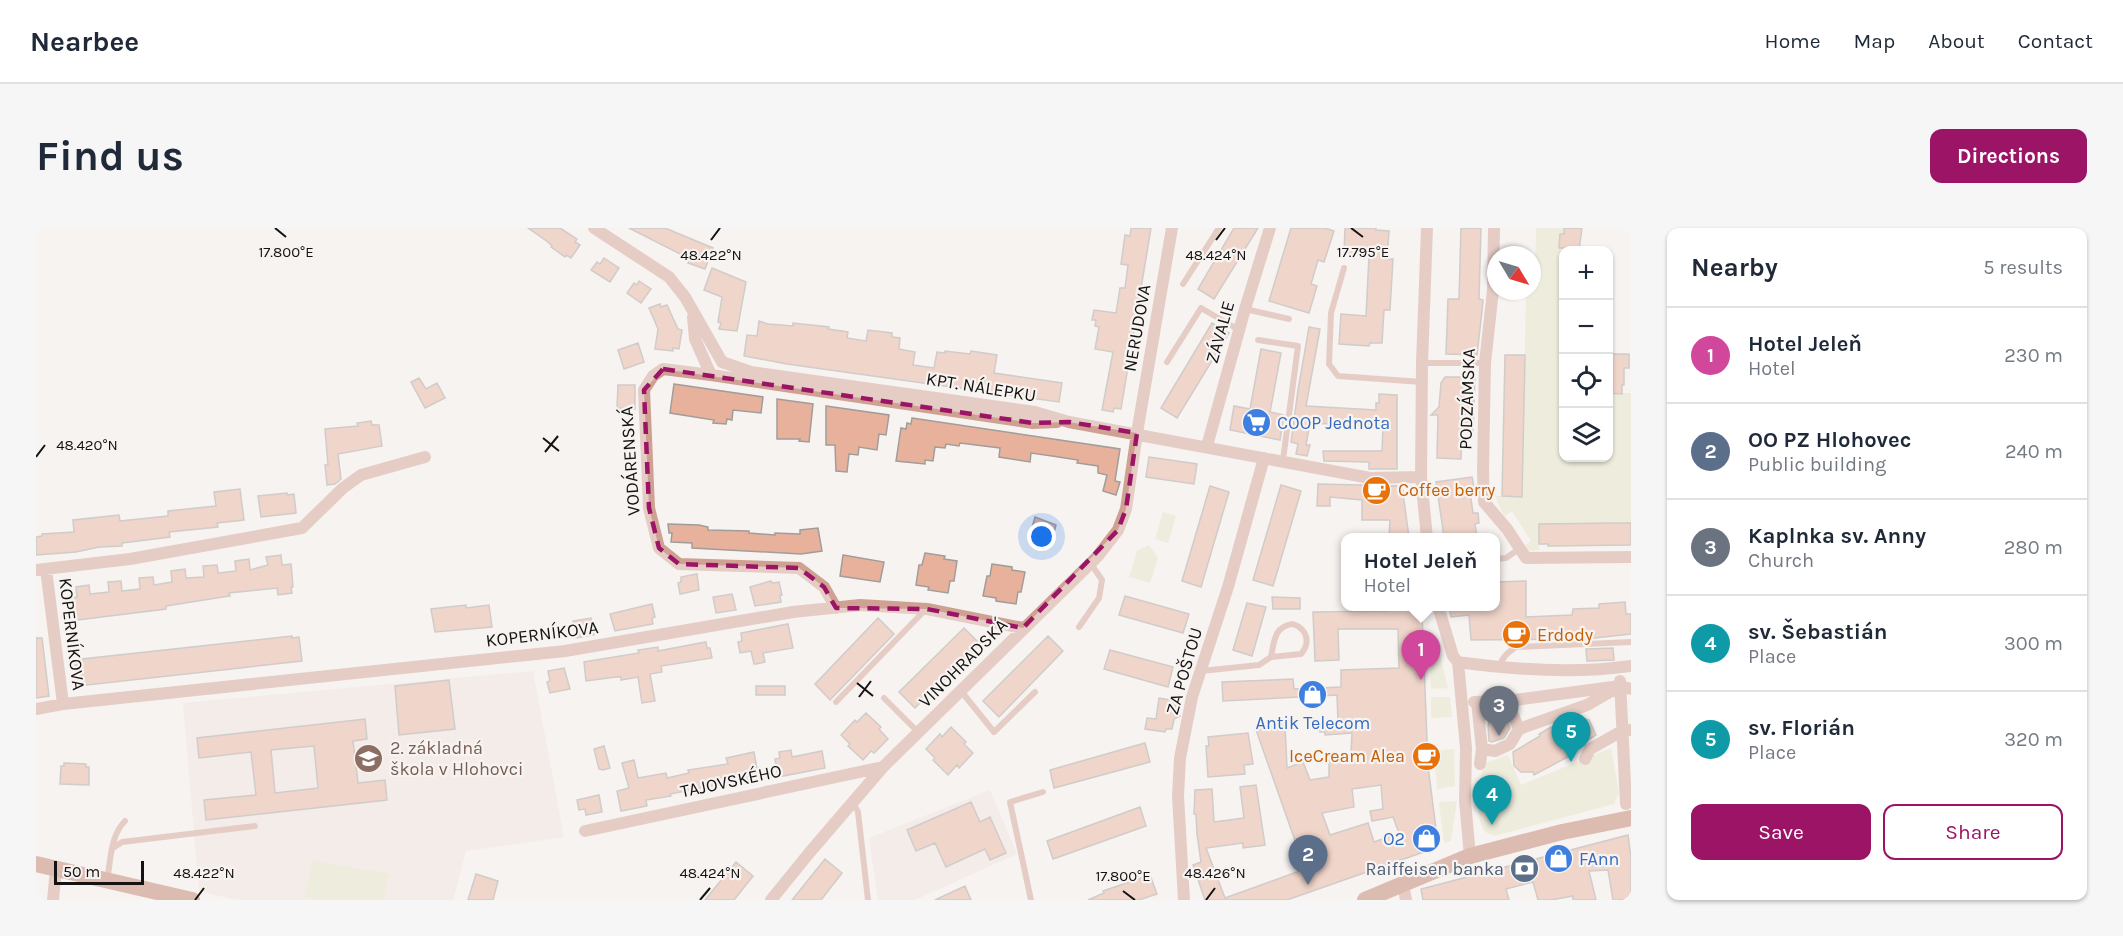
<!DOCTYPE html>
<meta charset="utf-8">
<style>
body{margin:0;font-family:Karla,sans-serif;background:#f6f6f7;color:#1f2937}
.controls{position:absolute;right:18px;top:18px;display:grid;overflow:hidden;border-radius:12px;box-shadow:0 2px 4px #0004}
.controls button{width:54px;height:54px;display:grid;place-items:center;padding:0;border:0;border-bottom:2px solid #e0e1e3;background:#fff;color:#1f2937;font:30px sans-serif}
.compass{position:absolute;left:1451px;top:18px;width:54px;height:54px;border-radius:50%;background:#fff;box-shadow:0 2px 4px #0004;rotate:128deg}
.scale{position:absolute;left:18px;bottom:15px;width:90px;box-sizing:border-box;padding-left:6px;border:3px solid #141312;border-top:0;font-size:16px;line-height:21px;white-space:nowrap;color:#141312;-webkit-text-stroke:4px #f7f3f1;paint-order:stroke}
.you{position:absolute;left:1006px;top:309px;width:21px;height:21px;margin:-15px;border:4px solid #fff;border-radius:50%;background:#1a73e8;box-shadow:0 0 0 9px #1a73e833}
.badge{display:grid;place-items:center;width:39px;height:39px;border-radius:50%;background:#9b1466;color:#fff;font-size:20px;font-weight:700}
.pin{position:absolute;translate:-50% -50px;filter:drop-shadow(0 2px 3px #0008)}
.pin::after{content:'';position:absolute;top:32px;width:21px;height:18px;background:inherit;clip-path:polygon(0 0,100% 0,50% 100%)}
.popup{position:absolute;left:1305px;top:305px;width:159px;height:78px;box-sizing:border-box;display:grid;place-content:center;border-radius:12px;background:#fff;filter:drop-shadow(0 2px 4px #0005);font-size:20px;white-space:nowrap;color:#747a83}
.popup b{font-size:22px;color:#1f2937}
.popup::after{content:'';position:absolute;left:50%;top:100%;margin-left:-12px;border:12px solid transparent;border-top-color:#fff}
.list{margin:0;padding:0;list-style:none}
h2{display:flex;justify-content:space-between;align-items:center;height:78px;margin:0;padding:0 24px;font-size:26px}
h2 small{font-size:20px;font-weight:400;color:#747a83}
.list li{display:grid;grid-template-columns:39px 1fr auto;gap:18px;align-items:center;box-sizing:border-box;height:96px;padding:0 24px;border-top:2px solid #e0e1e3}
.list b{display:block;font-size:22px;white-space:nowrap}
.list p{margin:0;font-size:20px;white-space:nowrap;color:#747a83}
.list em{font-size:20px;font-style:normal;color:#747a83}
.actions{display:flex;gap:12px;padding:18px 24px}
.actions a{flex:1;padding:14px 0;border:2px solid #9b1466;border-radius:12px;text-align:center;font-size:21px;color:#9b1466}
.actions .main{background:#9b1466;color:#fff}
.icon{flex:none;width:33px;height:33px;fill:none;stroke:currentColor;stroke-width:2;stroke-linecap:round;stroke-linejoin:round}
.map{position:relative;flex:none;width:1595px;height:672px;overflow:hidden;border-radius:12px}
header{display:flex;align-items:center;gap:36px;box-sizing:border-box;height:84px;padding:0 30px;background:#fff;border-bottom:2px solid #e0e1e3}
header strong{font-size:28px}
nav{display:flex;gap:33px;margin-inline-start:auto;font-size:21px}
.intro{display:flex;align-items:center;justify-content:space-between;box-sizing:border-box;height:144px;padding:0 36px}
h1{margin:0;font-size:42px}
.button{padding:15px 27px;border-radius:12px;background:#9b1466;color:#fff;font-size:21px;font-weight:700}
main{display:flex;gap:36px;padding:0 36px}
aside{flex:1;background:#fff;border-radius:12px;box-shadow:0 2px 4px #0004}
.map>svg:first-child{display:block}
.built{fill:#f0e4df}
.green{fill:#e3e5c3}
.building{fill:#e7b19b;stroke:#a19d9b;stroke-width:1.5;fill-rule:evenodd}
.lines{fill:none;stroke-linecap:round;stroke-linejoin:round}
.lane{stroke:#cfa193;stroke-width:6}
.street{stroke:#cfa193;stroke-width:12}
.secondary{stroke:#ba7863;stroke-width:16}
.marked{fill:none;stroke:#9b1466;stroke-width:4.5;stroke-dasharray:12 8;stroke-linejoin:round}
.ticks{fill:none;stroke:#141312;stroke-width:2}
.labels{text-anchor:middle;stroke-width:4.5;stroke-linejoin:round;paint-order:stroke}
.street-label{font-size:18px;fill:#141312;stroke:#f7f3f1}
.shop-label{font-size:18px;fill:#366cbe;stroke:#f7f3f1;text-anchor:start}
.food-label{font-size:18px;fill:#c56008;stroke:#f7f3f1;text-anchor:start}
.education-label{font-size:18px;fill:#785e54;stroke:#f7f3f1;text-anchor:start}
.service-label{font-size:18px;fill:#4e5e75;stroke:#f7f3f1;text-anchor:end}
.ticks-label{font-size:15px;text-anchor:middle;fill:#141312;stroke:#f7f3f1;stroke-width:4.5;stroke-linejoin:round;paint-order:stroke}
</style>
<header>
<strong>Nearbee</strong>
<nav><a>Home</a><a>Map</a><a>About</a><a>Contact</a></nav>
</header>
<div class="intro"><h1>Find us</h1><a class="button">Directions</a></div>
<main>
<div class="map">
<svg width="1595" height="672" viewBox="0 0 1595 672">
<rect width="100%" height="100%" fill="#f7f3f1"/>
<path class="built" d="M497,443L528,609L430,623L417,672H201L163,663L147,475Z
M954,562L981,626L879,672H842L833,610Z"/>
<path class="green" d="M1500,0H1528V6L1524,7L1523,19L1530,20V22H1528V230H1572L1573,165H1595V295L1503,296V322L1491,323L1488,318L1495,313L1476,283L1468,288L1459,268H1486L1490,63H1496V49L1499,44Z
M1127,284L1140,288L1132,315L1119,311Z
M1113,317L1122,330L1114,355L1093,349L1101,323Z
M1404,426L1412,460L1395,461L1394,427Z
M1395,469H1414L1416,489L1395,490Z
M1575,520L1583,565L1578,576L1458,608C1453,606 1448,604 1446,599C1439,583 1445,553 1447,536L1472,527L1485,557Z
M1418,521L1419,558L1401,561L1398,523Z
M1421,573L1415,613L1408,615L1403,574Z
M276,632L353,646L348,672H283L269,669Z"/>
<path class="building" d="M492,0H524L541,11L539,14L544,17L535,30L530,27L529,29L515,19L516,18L512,14Z
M593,0H629L677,20L669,41L652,35L654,31Z
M1095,0H1115L1085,181L1078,180L1077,184L1066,182L1077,124L1059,121L1063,99L1059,98L1060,92H1056L1058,82L1080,85L1084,60H1089L1092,37L1085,36L1089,7L1094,8Z
M1198,0H1222L1178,71L1162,61Z
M1255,0H1289L1298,3L1288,34L1282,32L1275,56L1281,58L1273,85L1233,73Z
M1309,0H1340V2L1353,3L1351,31H1357L1354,82H1348L1346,115H1334L1333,118L1303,116L1305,86L1330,88L1333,28L1308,26Z
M1425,0H1445L1443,71L1447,72L1446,83L1441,127L1410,126L1412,71H1423Z
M1528,0H1546L1543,22H1530V20H1523L1524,6H1528Z
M568,30L583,40L574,54L555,42L561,34L564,36Z
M676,40L710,54L701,103L683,101L685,95L682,94L686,69L668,62Z
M603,53L615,61L605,75L591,65L598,55L601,57Z
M624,76L625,79L631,77L642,101L646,102L643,121L637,120V123L619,121L622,101L613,80Z
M723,93L732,96L757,98V95L793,99L792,101L812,104L811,110L830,113L832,102L856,105V109L864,110L863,121L879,124L877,137L898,140L901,124L909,125V123L934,126L935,123L961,127L958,145L1026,155L1023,174L751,136L708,128L711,107L721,108Z
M1176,95L1193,105L1141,190L1125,180Z
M1273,99L1284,101L1270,178L1340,182V175H1343V166L1361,167V241H1333V234L1288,233L1287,223H1346L1347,199L1274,195L1270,217H1274L1271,228L1260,226L1262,216L1255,214L1262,162Z
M602,115L608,134L588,141L582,122Z
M1225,121L1245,125L1234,184L1248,187L1244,212L1194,202L1198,178L1214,181Z
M1572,126H1593V140H1588V157H1586V166L1572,165Z
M1469,127H1489L1486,269L1466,268Z
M1409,149H1439L1437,203H1426L1425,231L1401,230L1402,187H1395L1403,179L1405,155Z
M383,150L390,161L401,155L409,170L389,180L375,154Z
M638,156L727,169L725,185L697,182L696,192L691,191L690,196L677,195L678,192L634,185Z
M582,157H599V181L581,180Z
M741,171L777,176L773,214L763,213L764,211H741Z
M790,178L853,187L850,207L843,206L841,222L823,219L822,227L813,226L811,244L800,243L799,217H790Z
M876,190L1084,221L1079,253L1084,254L1080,267L1067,263L1071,247L1062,245V238L1041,235L1042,232L1016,228L995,225L994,234L963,229L964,220L924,215L923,218L910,216L909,220L899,219L897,233L889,232V236L860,233L865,200L870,201L871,195L875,196Z
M335,193L336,197H343L346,218L302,226L305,251L299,256L291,257L289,237H292L289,201L322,198L321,195Z
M1113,229L1161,236L1158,256L1110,249Z
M1436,249L1439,264H1434L1437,285H1442L1443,295L1439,296L1441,309H1408L1400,254Z
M1282,256L1366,258L1373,309H1353L1354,292H1326V272L1294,269V278H1281Z
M1245,257L1265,263L1237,358L1217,352Z
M1174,258L1193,264L1165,359L1146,353Z
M204,261L208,292L181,295L182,299L133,304L134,309L86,315V318L63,319L40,324L0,327V309L6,308V306L38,304L37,292L83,287L84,293L132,288V283L180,278L178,264Z
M251,265V267L258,266L260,285L225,289L222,268Z
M999,289L1020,297L1015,316L993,310Z
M1582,295H1595V317L1512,318V316H1503V296Z
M632,296L663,297L672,299V302L713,303V305L739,307V305L764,306V302L782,300L786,323L765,326L656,320V315L635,314L636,305H633Z
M889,325L909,328L908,331L921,333L918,353H914L912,365L892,362L893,359L880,357L883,337H886Z
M245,327L246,337L255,336L257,359H255L256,365L242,367L241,360L193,365L194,368L130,378V381L34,393L32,370L41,369L40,359L53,357L54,366L73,364L72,354L85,353L86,363L104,361L103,350L117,349L118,357L136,354L135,343L149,341L150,350L168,349L167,338L181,337L182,345L200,343L199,333L213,331L214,342L232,337L230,329Z
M807,327L848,334L844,354L804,348Z
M956,336L976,339V342L989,344L985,364H982L980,376L960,373V370L947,368L951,348H954Z
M661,346L663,362L644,366L642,355L645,354V349Z
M735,353L736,355L743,354L746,367H744L745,374L719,378L714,359Z
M1490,353V389L1536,387L1537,381L1563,380V376L1589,374L1590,386H1595V406L1550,411L1435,412L1433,387L1415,389L1413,378H1460V354Z
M696,366L700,382L680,385L677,369Z
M1089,368L1153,386L1147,405L1083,387Z
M1236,369L1264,370V381H1237Z
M1211,375L1230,379L1216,428L1197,422Z
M616,376L619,389L616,390L617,396L579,403L574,386Z
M430,377V380L453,377L456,399L399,404L395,381Z
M1353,378H1379L1386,385L1392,538L1402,617L1399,620L1251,672H1169L1157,637L1165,634L1161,606L1160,586H1158L1159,562L1176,561L1178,594L1208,590L1204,559L1220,557L1229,617L1207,620V615L1170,620L1189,670L1269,641L1219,499L1249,496L1251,540L1267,534L1274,552L1293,549V531L1315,525L1316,505L1289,507V504H1284V495L1302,494L1301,467L1187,473L1186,454L1257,451L1258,461L1305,459V442L1363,440L1362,401H1302L1303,432L1279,433L1277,384L1353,383ZM1345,557L1347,581L1334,583L1336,593L1357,589L1363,605L1338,614L1332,595L1294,607L1286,585L1318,579L1316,561Z
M555,390L558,407L540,410L537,393Z
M842,390L858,406L794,472L779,456Z
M752,396L757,420L727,425L729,434L720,436H718L715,423L704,425L702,414L706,413L705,405Z
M928,400L944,416L879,480L863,464Z
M256,408V410L263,409L266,433L42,458L39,434H46V431Z
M1012,408L1027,423L963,489L947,473Z
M0,410H6L13,468L0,470Z
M670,414L671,420H674L676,430L625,438L626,444L614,446L619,473L606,475L602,449L585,452V449H580L550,453L548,434L603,425L602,422L622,419V423Z
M1577,420L1578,432L1551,433L1550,421Z
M1074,422L1137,439L1132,459L1068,441Z
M528,440L534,461L514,465L511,454L514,453L512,443Z
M413,452L419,501L363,507L359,458Z
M720,458H749V467H720Z
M1123,470L1140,473L1139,483L1144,488L1138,491L1136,501H1130L1129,504L1109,501L1111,490L1120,491Z
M830,485L845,499L843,501L852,511L838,525L835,523L827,532L812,518L814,516L805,507L819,492L821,494Z
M1541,489L1553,492L1560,507L1535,523L1537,526L1498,547L1497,544H1485L1478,538L1477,524L1504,508L1503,506L1517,498L1520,497L1521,499Z
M1463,490L1471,493L1474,500L1468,510L1456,514L1453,513L1452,498L1453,494Z
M329,491L331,511L317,513L322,555L349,552L351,572L170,592L168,572L220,567L215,524L163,530L161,510ZM278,518L282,560L239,565L235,522Z
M915,499L930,514L928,516L937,525L923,540L921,537L912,547L897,532L899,530L890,521L904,506L906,509Z
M1212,505L1217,536L1208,537L1209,546L1172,549L1170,518H1173L1172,509Z
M1109,515L1114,534L1018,560L1014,542Z
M568,518L574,540L567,542L563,541L558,521Z
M755,522L756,529L786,523L789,540L742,549L739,531L744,530L743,524Z
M718,524L723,552L707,556L706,552L634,566L635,568L610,572L611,578L585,583L581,563L593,560L586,535L598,532L602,550L630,545L631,550L653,545L652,542L692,536L690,530Z
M28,535L50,536V539H53V557L24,556L25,538H28Z
M563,567L566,584L550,587L549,581L543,582L541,572Z
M935,574L944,594L954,589L970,625L954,632L949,621L910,639L899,615L880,623L871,602Z
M1104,579L1110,598L1017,631L1011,613Z
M1592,607L1595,630V672H1577L1572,642L1553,643L1560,672H1537V668L1515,672H1502L1497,654L1470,661L1473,672H1387L1385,661Z
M789,631L806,645L785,672H756Z
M700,634L717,648L698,672H669Z
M440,646L462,653L457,672H432Z
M1114,647L1121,666L1103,672H1052L1068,665L1067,663Z
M929,658L935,672H899Z"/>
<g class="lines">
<path class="lane" d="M1308,40L1295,85L1293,136L1302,148L1386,154
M1147,56L1183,0
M1209,81L1253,91
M1222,112L1262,118L1247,232
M1131,134L1165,80L1203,102
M1386,135H1449
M1460,331L1470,330L1483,321
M1257,396C1271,401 1275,414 1265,426L1235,429C1238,414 1238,398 1257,396Z
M1043,399L1063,370L1066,352L1055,336
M1463,440C1466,429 1471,425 1480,419L1595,414
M1165,443L1223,437L1235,429
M925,463L958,504L999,464
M848,470L882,504
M800,474L890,381
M817,574L822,584L832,672
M77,620L86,614L219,598
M71,652C75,632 74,608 89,593
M995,672L974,574L1007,564"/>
<path class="street" d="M558,0L633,49L649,69L686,134L715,144L999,184L1033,194L1334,250L1385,249
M1391,0L1386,135L1385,249L1391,310
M1458,0L1457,62L1449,135L1447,243L1448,274L1471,301L1490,330L1595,329
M657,89L659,111L675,147L997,195L1021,194
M675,147L627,141L617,148L608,162L613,280L623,320L643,336L763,340L788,359L800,380
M1171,218L1209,81L1234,0
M10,341L27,476
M0,342L94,331L266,300L307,260L325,247L389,229
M1402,378L1417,428L1422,434
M1422,434L1430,520L1429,573L1434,628
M1422,434C1479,442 1538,446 1595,438
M1584,453L1590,576
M1471,473L1584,458L1595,461
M1438,474L1471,473L1483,501
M1441,474L1446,521L1444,536
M0,481L27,476L529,423L757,384L824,377L891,381L987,400
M1446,521L1459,523L1474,516L1483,501L1551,477L1584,458
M1549,531L1554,521L1586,503L1595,502
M549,603L847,539
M1367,656L1370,672
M17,672L20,641
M735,672L774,624L847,539L1061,329L1082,302L1090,281L1101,205L1136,0
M1148,672L1142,568L1144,530L1156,469L1192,359L1228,230"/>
<path class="secondary" d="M0,636L156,672
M1329,672L1434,628L1526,604L1595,590"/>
</g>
<path d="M0 0H1595V672H0ZM627,141L997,195L1033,194L1101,205L1090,281L1082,302L987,400L891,381L800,380L788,359L763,340L643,336L623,320L613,280L608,162Z" fill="#f7f3f1" fill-opacity=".55" fill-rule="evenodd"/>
<path class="marked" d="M627,141L997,195L1033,194L1101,205L1090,281L1082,302L987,400L891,381L800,380L788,359L763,340L643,336L623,320L613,280L608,162Z"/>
<path class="ticks" d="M239,0L250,9M1315,0L1327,9M675,12L684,0M1180,12L1189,0M507,210L523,223M509,224L522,208M0,229L9,217M821,455L837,468M823,469L835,453M1087,663L1099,672M159,672L168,660M664,672L674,660M1170,672L1179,660"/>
<defs>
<symbol id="supermarket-disc" viewBox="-11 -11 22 22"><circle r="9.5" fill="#3f7fe0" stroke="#f7f3f1"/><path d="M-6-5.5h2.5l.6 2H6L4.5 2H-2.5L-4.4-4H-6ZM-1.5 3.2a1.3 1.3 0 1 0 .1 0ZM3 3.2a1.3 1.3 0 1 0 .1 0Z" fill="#fff"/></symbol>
<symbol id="cafe-disc" viewBox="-11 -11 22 22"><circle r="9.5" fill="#e8710a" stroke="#f7f3f1"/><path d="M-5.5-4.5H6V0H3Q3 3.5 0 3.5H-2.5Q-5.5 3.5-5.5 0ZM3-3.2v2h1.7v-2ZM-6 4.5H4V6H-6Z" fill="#fff"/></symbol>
<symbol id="shop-disc" viewBox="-11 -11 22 22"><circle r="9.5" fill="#3f7fe0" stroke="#f7f3f1"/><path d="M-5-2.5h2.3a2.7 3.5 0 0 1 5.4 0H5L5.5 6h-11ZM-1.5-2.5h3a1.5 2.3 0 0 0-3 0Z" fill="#fff"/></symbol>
<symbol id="school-disc" viewBox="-11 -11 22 22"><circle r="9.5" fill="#8d6e63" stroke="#f7f3f1"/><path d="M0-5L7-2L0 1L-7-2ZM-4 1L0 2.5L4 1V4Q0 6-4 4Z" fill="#fff"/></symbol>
<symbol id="bank-disc" viewBox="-11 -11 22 22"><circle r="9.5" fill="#5c6f8a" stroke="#f7f3f1"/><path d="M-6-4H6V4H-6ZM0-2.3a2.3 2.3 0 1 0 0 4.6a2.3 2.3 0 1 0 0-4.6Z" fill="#fff"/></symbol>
</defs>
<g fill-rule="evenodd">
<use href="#supermarket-disc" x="1204" y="178" width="33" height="33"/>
<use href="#cafe-disc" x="1324" y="246" width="33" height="33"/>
<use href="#cafe-disc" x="1464" y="390" width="33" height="33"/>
<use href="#shop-disc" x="1260" y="450" width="33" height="33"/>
<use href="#cafe-disc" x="1374" y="512" width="33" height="33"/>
<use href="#school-disc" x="316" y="514" width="33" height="33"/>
<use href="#shop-disc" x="1374" y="594" width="33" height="33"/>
<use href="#shop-disc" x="1506" y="614" width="33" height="33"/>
<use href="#bank-disc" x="1472" y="624" width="33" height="33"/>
</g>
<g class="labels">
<g class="street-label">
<text transform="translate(1101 100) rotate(-80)" y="6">NERUDOVA</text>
<text transform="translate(1184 104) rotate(-74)" y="6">ZÁVALIE</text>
<text transform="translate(945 159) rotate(9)" y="6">KPT. NÁLEPKU</text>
<text transform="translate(1431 171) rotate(-88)" y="6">PODZÁMSKA</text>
<text transform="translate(594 233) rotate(-94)" y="6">VODÁRENSKÁ</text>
<text transform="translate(36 406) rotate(83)" y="6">KOPERNÍKOVA</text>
<text transform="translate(506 406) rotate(-7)" y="6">KOPERNÍKOVA</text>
<text transform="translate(927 435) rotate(-45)" y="6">VINOHRADSKÁ</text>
<text transform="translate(1148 443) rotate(-74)" y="6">ZA POŠTOU</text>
<text transform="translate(695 553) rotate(-12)" y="6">TAJOVSKÉHO</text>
</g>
<g class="shop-label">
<text x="1241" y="201">COOP Jednota</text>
<text x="1277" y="501" text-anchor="middle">Antik Telecom</text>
<text x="1369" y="617" text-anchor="end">O2</text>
<text x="1543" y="637">FAnn</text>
</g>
<g class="food-label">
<text x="1362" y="268">Coffee berry</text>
<text x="1501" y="413">Erdody</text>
<text x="1369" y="534" text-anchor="end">IceCream Alea</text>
</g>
<g class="education-label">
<text x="354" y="526">2. základná<tspan x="354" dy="21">škola v Hlohovci</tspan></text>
</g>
<g class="service-label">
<text x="1468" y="647">Raiffeisen banka</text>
</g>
</g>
<g class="ticks-label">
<text x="250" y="29">17.800°E</text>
<text x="1327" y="29">17.795°E</text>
<text x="675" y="32">48.422°N</text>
<text x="1180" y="32">48.424°N</text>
<text x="51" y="222">48.420°N</text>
<text x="168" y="650">48.422°N</text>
<text x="674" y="650">48.424°N</text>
<text x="1179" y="650">48.426°N</text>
<text x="1087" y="653">17.800°E</text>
</g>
</svg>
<div class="controls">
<button>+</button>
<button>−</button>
<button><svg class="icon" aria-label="locate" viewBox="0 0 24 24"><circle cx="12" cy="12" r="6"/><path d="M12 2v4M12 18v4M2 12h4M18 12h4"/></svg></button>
<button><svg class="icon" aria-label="layers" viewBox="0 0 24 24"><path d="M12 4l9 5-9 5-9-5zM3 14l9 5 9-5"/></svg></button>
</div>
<svg class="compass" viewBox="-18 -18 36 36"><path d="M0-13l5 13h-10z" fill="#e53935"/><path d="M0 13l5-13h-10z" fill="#747a83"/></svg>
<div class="scale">50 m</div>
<div class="you"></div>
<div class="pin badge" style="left:1385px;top:452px;background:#d1479c">1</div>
<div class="popup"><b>Hotel Jeleň</b>Hotel</div>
<div class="pin badge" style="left:1272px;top:657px;background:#5c6f8a">2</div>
<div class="pin badge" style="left:1463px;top:508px;background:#6b7280">3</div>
<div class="pin badge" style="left:1456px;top:597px;background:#0f9aa8">4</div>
<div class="pin badge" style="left:1535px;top:534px;background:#0f9aa8">5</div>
</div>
<aside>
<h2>Nearby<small>5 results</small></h2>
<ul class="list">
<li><span class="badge" style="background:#d1479c">1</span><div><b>Hotel Jeleň</b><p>Hotel</p></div><em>230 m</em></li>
<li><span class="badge" style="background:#5c6f8a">2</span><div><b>OO PZ Hlohovec</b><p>Public building</p></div><em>240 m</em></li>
<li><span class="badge" style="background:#6b7280">3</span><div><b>Kaplnka sv. Anny</b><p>Church</p></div><em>280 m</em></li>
<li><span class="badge" style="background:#0f9aa8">4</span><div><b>sv. Šebastián</b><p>Place</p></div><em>300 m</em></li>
<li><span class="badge" style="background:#0f9aa8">5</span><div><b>sv. Florián</b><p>Place</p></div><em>320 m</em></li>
</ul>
<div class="actions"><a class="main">Save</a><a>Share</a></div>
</aside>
</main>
